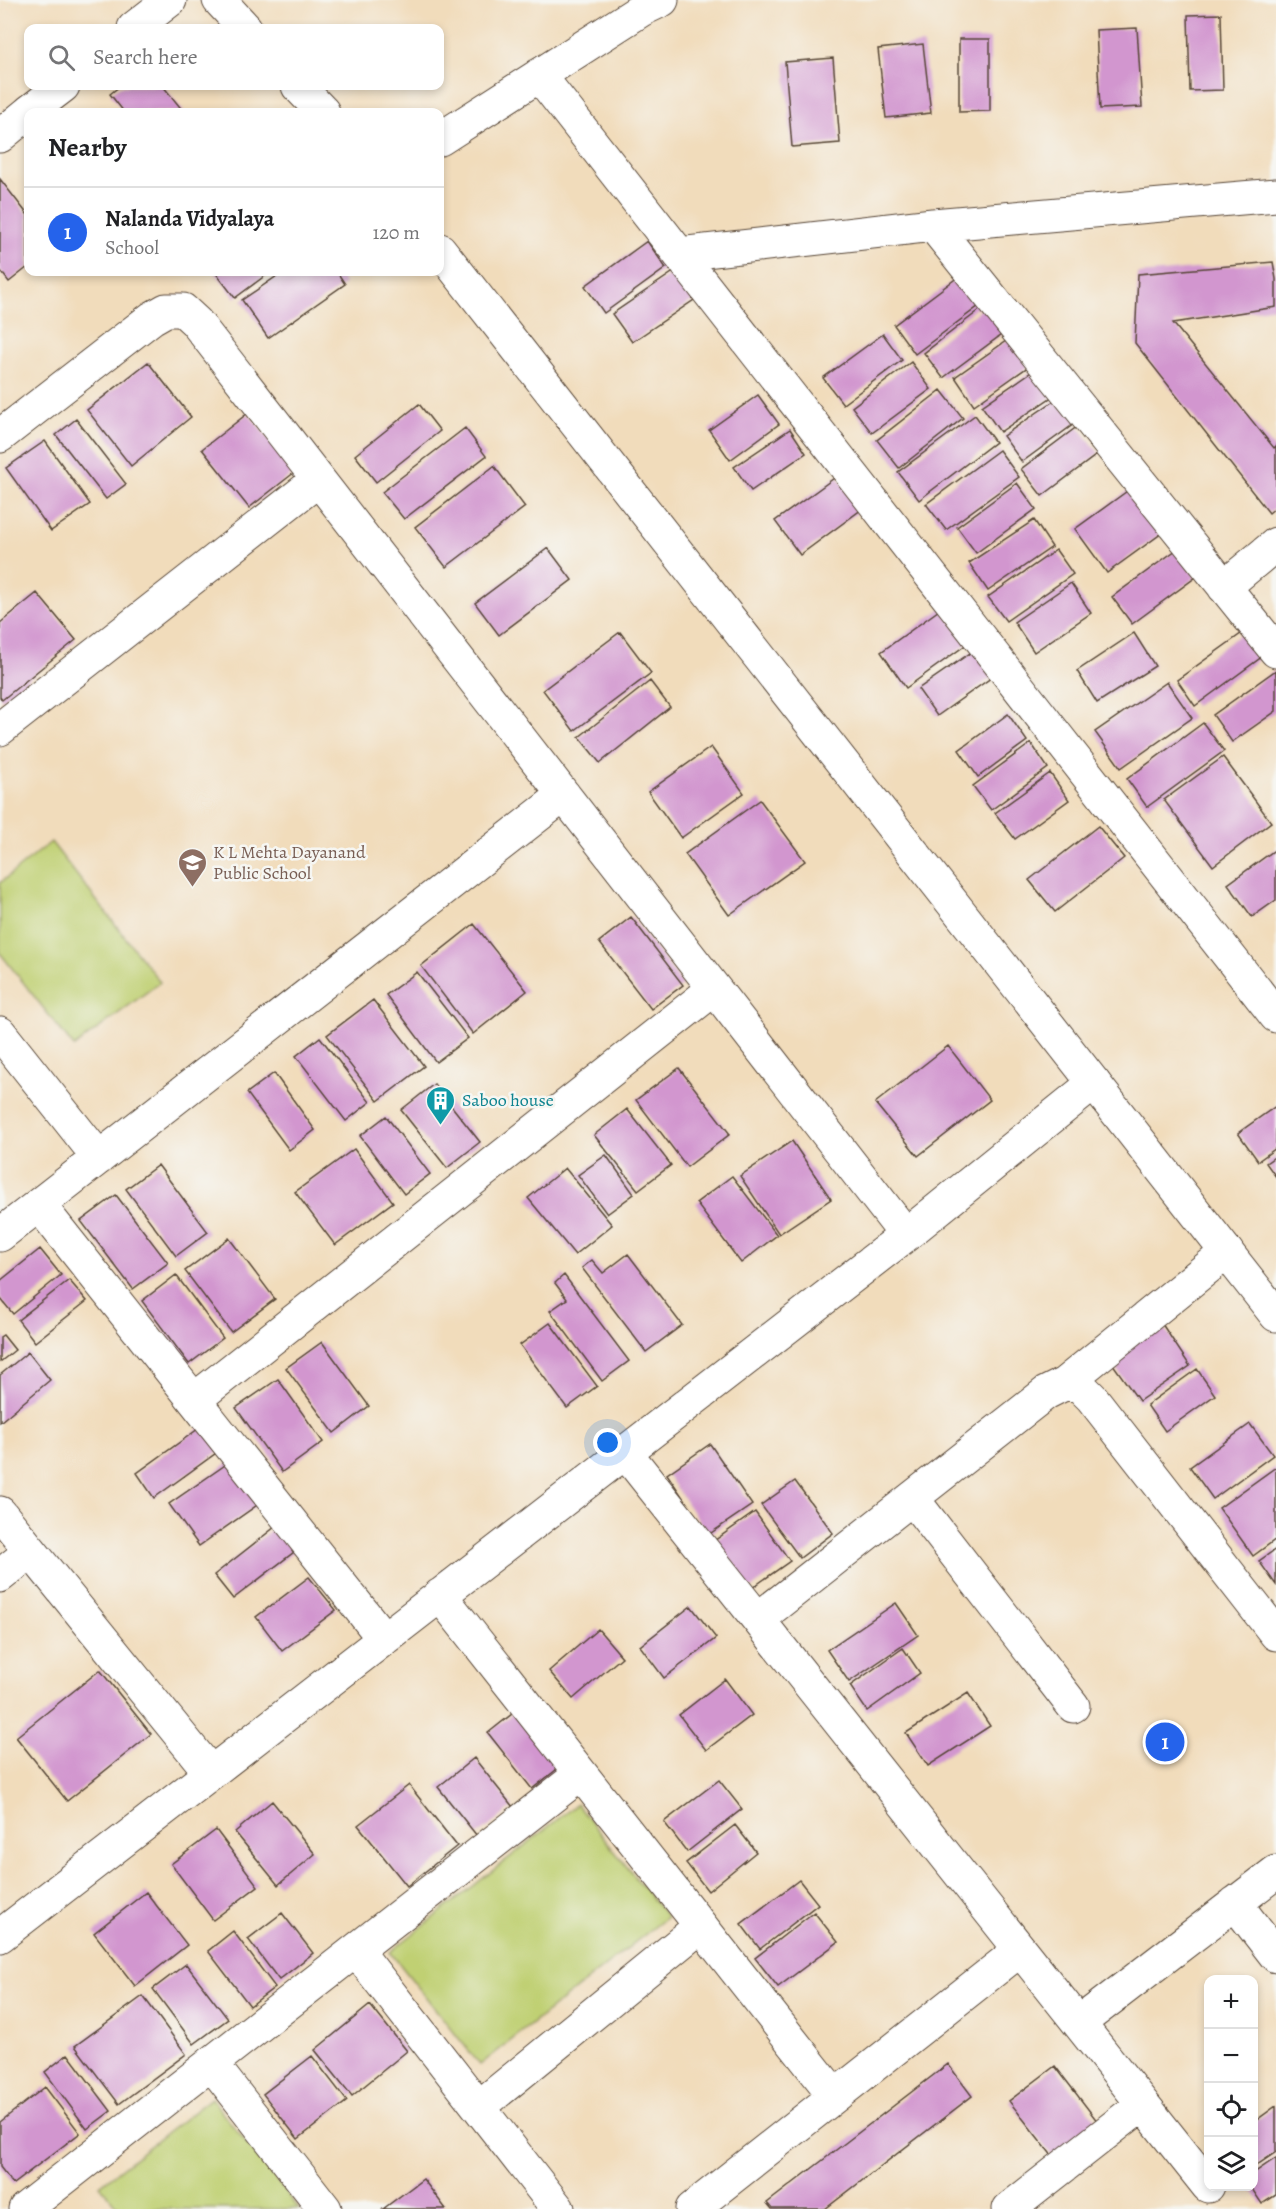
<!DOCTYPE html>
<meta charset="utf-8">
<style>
body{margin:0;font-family:Alegreya,serif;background:#f6f6f6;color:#202124}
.controls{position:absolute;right:18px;bottom:18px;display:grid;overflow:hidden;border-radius:12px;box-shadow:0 3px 9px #0003}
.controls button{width:54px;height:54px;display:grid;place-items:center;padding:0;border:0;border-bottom:2px solid #e0e0e0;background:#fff;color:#202124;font:30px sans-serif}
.you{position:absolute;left:608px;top:1443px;width:21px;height:21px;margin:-15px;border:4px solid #fff;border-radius:50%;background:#1a73e8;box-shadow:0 0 0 9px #1a73e833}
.badge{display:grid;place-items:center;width:39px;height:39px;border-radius:50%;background:#2563eb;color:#fff;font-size:20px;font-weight:700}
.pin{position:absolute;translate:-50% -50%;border:3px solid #fff;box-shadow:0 2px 6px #0006}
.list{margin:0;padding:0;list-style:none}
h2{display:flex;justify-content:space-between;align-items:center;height:78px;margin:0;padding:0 24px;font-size:26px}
h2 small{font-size:20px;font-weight:400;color:#757577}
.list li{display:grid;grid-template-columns:39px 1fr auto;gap:18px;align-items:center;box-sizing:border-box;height:90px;padding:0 24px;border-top:2px solid #e0e0e0}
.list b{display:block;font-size:22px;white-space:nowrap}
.list p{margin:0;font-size:20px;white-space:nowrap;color:#757577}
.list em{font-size:20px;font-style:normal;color:#757577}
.icon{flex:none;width:33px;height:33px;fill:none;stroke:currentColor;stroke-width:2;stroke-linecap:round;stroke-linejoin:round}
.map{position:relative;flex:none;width:1276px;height:2209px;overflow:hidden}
.search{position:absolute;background:#fff;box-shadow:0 3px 9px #0003;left:24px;top:24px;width:420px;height:66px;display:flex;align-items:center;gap:15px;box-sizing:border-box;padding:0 21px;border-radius:12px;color:#757577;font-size:22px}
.panel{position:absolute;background:#fff;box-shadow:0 3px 9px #0003;left:24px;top:108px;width:420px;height:168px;border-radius:12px}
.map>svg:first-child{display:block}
.green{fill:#c0d073;stroke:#7e7d48;stroke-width:1.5}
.building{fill:#d296cf}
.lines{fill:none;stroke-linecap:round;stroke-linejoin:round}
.minor-casing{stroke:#564536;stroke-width:35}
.tertiary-casing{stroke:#564536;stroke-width:35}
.minor{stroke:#fff;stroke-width:33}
.tertiary{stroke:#fff;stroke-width:33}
.labels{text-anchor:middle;stroke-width:5;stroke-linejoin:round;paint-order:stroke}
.education-label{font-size:18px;fill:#785e54;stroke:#f6f6f2;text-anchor:start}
.culture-label{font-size:18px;fill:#0d838f;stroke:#f6f6f2;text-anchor:start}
</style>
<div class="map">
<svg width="1276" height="2209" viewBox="0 0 1276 2209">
<rect width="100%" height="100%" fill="#f6f6f2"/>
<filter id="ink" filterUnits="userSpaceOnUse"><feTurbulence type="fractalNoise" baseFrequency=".0167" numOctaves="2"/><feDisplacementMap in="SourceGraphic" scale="12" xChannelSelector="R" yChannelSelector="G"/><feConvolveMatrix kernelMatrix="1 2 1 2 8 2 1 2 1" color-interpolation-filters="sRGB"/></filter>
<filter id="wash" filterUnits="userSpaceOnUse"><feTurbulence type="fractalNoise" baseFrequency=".008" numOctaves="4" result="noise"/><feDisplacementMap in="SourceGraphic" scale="24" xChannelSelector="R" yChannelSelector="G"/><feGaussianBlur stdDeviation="1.35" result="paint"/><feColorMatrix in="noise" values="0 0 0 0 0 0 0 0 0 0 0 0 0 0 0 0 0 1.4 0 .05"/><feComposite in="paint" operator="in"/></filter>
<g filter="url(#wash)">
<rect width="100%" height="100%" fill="#f1dcbb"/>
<path class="green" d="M51,842L160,982L74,1047L0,953V883Z
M577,1804L667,1917L480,2065L390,1952Z
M211,2098L299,2209H119L100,2185Z"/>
<g id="blocks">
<path class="building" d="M1221,14L1223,90L1190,91L1188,15Z
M1137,28L1142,107L1100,109L1096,30Z
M959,39H990V111L959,112Z
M923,44L931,113L886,118L878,49Z
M833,58L840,143L792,147L785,62Z
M120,86H163L184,112H124L110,94Z
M0,179L28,215V267L9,282L0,270Z
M647,241L666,268L604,313L585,286Z
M1273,262L1276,279V307L1173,323L1274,448L1276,446V507L1269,513L1135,343L1138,274Z
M675,271L694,300L632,342L612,314Z
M215,272H270L235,298Z
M283,272H337L345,284L268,338L242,300Z
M962,274L983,303L915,354L894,325Z
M985,306L1005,332L943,378L924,353Z
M883,334L902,360L843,404L823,378Z
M1013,336L1032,364L974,405L955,377Z
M148,362L191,417L131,466L87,410Z
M911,362L931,389L872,433L852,407Z
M1037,368L1056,394L1000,432L982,406Z
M941,390L963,418L899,468L877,440Z
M758,395L779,424L730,460L709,430Z
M1061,396L1078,421L1022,462L1003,436Z
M419,404L440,431L376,482L355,455Z
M248,413L295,472L249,508L202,449Z
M975,415L995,442L919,500L898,472Z
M76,419L126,484L106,499L56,435Z
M1078,426L1099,453L1042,496L1021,469Z
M465,428L486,456L404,519L382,492Z
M790,429L806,453L751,491L734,467Z
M45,441L90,504L51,531L6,468Z
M999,450L1019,477L946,530L926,504Z
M494,466L525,507L446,567L415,527Z
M837,476L862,509L800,555L775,521Z
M1017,483L1036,509L976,553L957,527Z
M1130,489L1162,533L1107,573L1075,529Z
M1034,520L1052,547L988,591L969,563Z
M548,548L572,580L499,635L475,603Z
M1056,550L1073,574L1006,621L988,597Z
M1176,550L1196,577L1132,624L1112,597Z
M1071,583L1091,613L1034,652L1014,622Z
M37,593L76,640L2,700L0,697V623Z
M942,608L967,644L906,688L881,652Z
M1245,631L1263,656L1195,706L1177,680Z
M620,632L651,673L574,731L543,690Z
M1134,633L1155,666L1097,703L1077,671Z
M976,649L995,675L937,716L918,689Z
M1276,670V711L1232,742L1213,715Z
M650,681L670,707L600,763L579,737Z
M1167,682L1192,718L1121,768L1095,732Z
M1008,714L1027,741L978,777L959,750Z
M1203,723L1224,751L1147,807L1127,779Z
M1031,743L1048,768L991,810L973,786Z
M711,747L744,793L681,838L648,792Z
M1223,757L1271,822L1213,866L1164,800Z
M1050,773L1069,800L1015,839L995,813Z
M760,800L805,861L729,915L685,854Z
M1098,826L1124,858L1055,912L1029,880Z
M1276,849V900L1252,917L1228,884Z
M631,917L683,985L651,1009L599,942Z
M474,924L527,991L473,1034L421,966Z
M417,972L468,1038L436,1062L386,995Z
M373,1000L424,1066L378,1101L327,1035Z
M320,1037L370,1102L346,1121L296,1056Z
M948,1046L990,1100L918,1156L875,1103Z
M679,1068L730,1134L687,1167L636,1100Z
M274,1073L315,1130L289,1150L247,1093Z
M434,1084L480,1142L447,1168L401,1110Z
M1276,1106V1148L1258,1161L1238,1133Z
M627,1109L671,1165L638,1190L594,1135Z
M386,1116L430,1174L404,1194L360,1136Z
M792,1141L831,1199L779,1234L740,1176Z
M354,1149L393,1202L335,1245L295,1192Z
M606,1155L634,1194L607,1214L578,1175Z
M1276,1156V1177L1266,1163Z
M158,1165L208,1232L176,1256L126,1189Z
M565,1168L612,1225L575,1255L528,1198Z
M732,1176L777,1235L741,1263L696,1203Z
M116,1195L168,1263L133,1289L81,1221Z
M229,1238L275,1299L231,1332L185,1271Z
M40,1249L61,1275L13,1314L0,1298V1281Z
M628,1254L682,1325L646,1352L582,1268L592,1260L603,1273Z
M176,1275L223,1338L189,1364L142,1301Z
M564,1275L629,1361L602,1381L550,1311L567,1299L555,1283Z
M69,1280L87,1301L35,1342L18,1320Z
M550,1323L597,1386L567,1408L520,1345Z
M1162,1324L1190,1366L1139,1401L1110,1360Z
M3,1335L15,1350L0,1362V1337Z
M322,1342L369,1406L334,1433L286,1368Z
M28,1352L50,1380L0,1422V1375Z
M1197,1369L1215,1395L1165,1431L1147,1405Z
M278,1379L323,1442L282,1472L236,1408Z
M205,1424L223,1448L154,1498L137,1473Z
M1250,1424L1273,1455L1213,1499L1190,1467Z
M710,1444L752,1505L708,1535L667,1474Z
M231,1461L260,1503L199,1546L169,1504Z
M1276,1467V1539L1253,1556L1219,1508Z
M795,1481L833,1533L800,1558L761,1505Z
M755,1512L790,1561L749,1590L714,1541Z
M275,1527L294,1552L233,1599L214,1575Z
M1276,1549V1585L1259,1561Z
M309,1577L336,1610L282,1651L256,1617Z
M896,1603L918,1635L849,1682L827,1650Z
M691,1606L716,1638L664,1678L640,1646Z
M598,1629L622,1657L573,1699L549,1671Z
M903,1648L920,1673L867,1711L850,1686Z
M100,1670L151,1734L67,1801L16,1737Z
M725,1679L752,1715L706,1750L679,1715Z
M968,1693L990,1726L928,1766L906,1733Z
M517,1710L561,1766L532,1789L488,1733Z
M474,1758L513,1807L477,1836L438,1787Z
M719,1780L742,1809L687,1852L664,1822Z
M409,1785L457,1846L407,1886L358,1825Z
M272,1801L315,1854L278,1885L235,1832Z
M735,1825L756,1852L708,1891L686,1863Z
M216,1830L258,1886L213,1920L171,1864Z
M799,1880L818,1904L760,1949L741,1924Z
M146,1892L187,1945L135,1986L94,1933Z
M814,1912L838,1942L778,1987L755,1958Z
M282,1913L313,1953L279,1980L248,1939Z
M233,1931L275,1987L250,2006L208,1951Z
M186,1964L228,2019L194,2044L153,1989Z
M143,1996L186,2054L119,2104L75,2046Z
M370,2005L407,2051L352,2096L315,2050Z
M68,2054L111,2111L87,2129L45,2072Z
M312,2056L347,2101L298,2139L263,2094Z
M948,2064L972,2096L825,2209H772L767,2203Z
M1055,2066L1098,2122L1053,2157L1009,2101Z
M45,2087L80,2133L13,2184L0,2167V2122Z
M1276,2106V2152L1254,2167V2122Z
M1276,2158V2195L1262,2204L1250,2186H1254V2173Z
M423,2179L446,2209H383Z"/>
</g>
</g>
<g filter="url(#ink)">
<use href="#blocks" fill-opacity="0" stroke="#564536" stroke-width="1.5"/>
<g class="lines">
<defs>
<path id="minor" d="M134,28L170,0
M539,75L1276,1016
M29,112L63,86
M0,136L28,113
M440,139L641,10L662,0
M933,225L1276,651
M679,254L933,225L1276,195
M0,436L152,318L166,310H183L196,322L906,1235
M1224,587L1276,544
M0,729L318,480
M0,1033L99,1158
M39,1205L384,1639
M0,1235L564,795
M1064,1384L1227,1252
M194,1400L714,989
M625,1452L1208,2186
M912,1498L1073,1706
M0,1513L211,1773
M0,1576L31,1551
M440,1595L835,2096
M758,1619L1046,1393L1064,1384L1079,1385L1092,1398L1276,1634
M1235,1903L1276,1956
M0,1936L906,1235L1094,1083
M356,1950L558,2209
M1079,2023L1276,1872
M211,2063L325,2209
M479,2107L701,1926
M25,2209L581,1774
M692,2209L1020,1950
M1009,2209L1143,2104"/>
<path id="tertiary" d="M219,0L245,28
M298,86L323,112
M440,250L1276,1315"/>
</defs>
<use href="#minor" class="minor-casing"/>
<use href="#tertiary" class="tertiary-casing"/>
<use href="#minor" class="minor"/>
<use href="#tertiary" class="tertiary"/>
</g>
</g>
<defs>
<symbol id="school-pin" viewBox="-11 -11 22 30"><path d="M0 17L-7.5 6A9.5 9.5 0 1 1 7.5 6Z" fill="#8d6e63" stroke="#f6f6f2"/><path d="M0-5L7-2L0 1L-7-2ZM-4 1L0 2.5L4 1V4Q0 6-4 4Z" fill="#fff"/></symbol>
<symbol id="building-pin" viewBox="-11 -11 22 30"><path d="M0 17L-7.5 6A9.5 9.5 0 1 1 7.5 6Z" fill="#0f9aa8" stroke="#f6f6f2"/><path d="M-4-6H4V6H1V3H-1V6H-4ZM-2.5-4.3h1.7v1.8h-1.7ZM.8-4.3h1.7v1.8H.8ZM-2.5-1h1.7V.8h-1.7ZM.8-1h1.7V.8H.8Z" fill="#fff"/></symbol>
</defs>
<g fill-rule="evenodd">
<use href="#school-pin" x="176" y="846" width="33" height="45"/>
<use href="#building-pin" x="424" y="1084" width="33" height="45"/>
</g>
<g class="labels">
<g class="education-label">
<text x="213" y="858">K L Mehta Dayanand<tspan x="213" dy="21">Public School</tspan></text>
</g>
<g class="culture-label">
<text x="462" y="1106">Saboo house</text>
</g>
</g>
</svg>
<div class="controls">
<button>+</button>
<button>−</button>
<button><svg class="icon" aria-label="locate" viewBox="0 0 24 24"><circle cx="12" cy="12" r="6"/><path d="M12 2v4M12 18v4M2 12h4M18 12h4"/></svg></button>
<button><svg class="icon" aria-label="layers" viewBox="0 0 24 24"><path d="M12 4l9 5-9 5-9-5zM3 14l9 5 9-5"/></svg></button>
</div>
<div class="you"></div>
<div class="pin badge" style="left:1165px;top:1742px">1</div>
<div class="search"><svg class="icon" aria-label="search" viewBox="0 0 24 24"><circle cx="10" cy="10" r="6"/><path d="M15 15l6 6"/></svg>Search here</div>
<section class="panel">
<h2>Nearby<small></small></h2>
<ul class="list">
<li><span class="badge">1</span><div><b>Nalanda Vidyalaya</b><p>School</p></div><em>120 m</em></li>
</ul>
</section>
</div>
